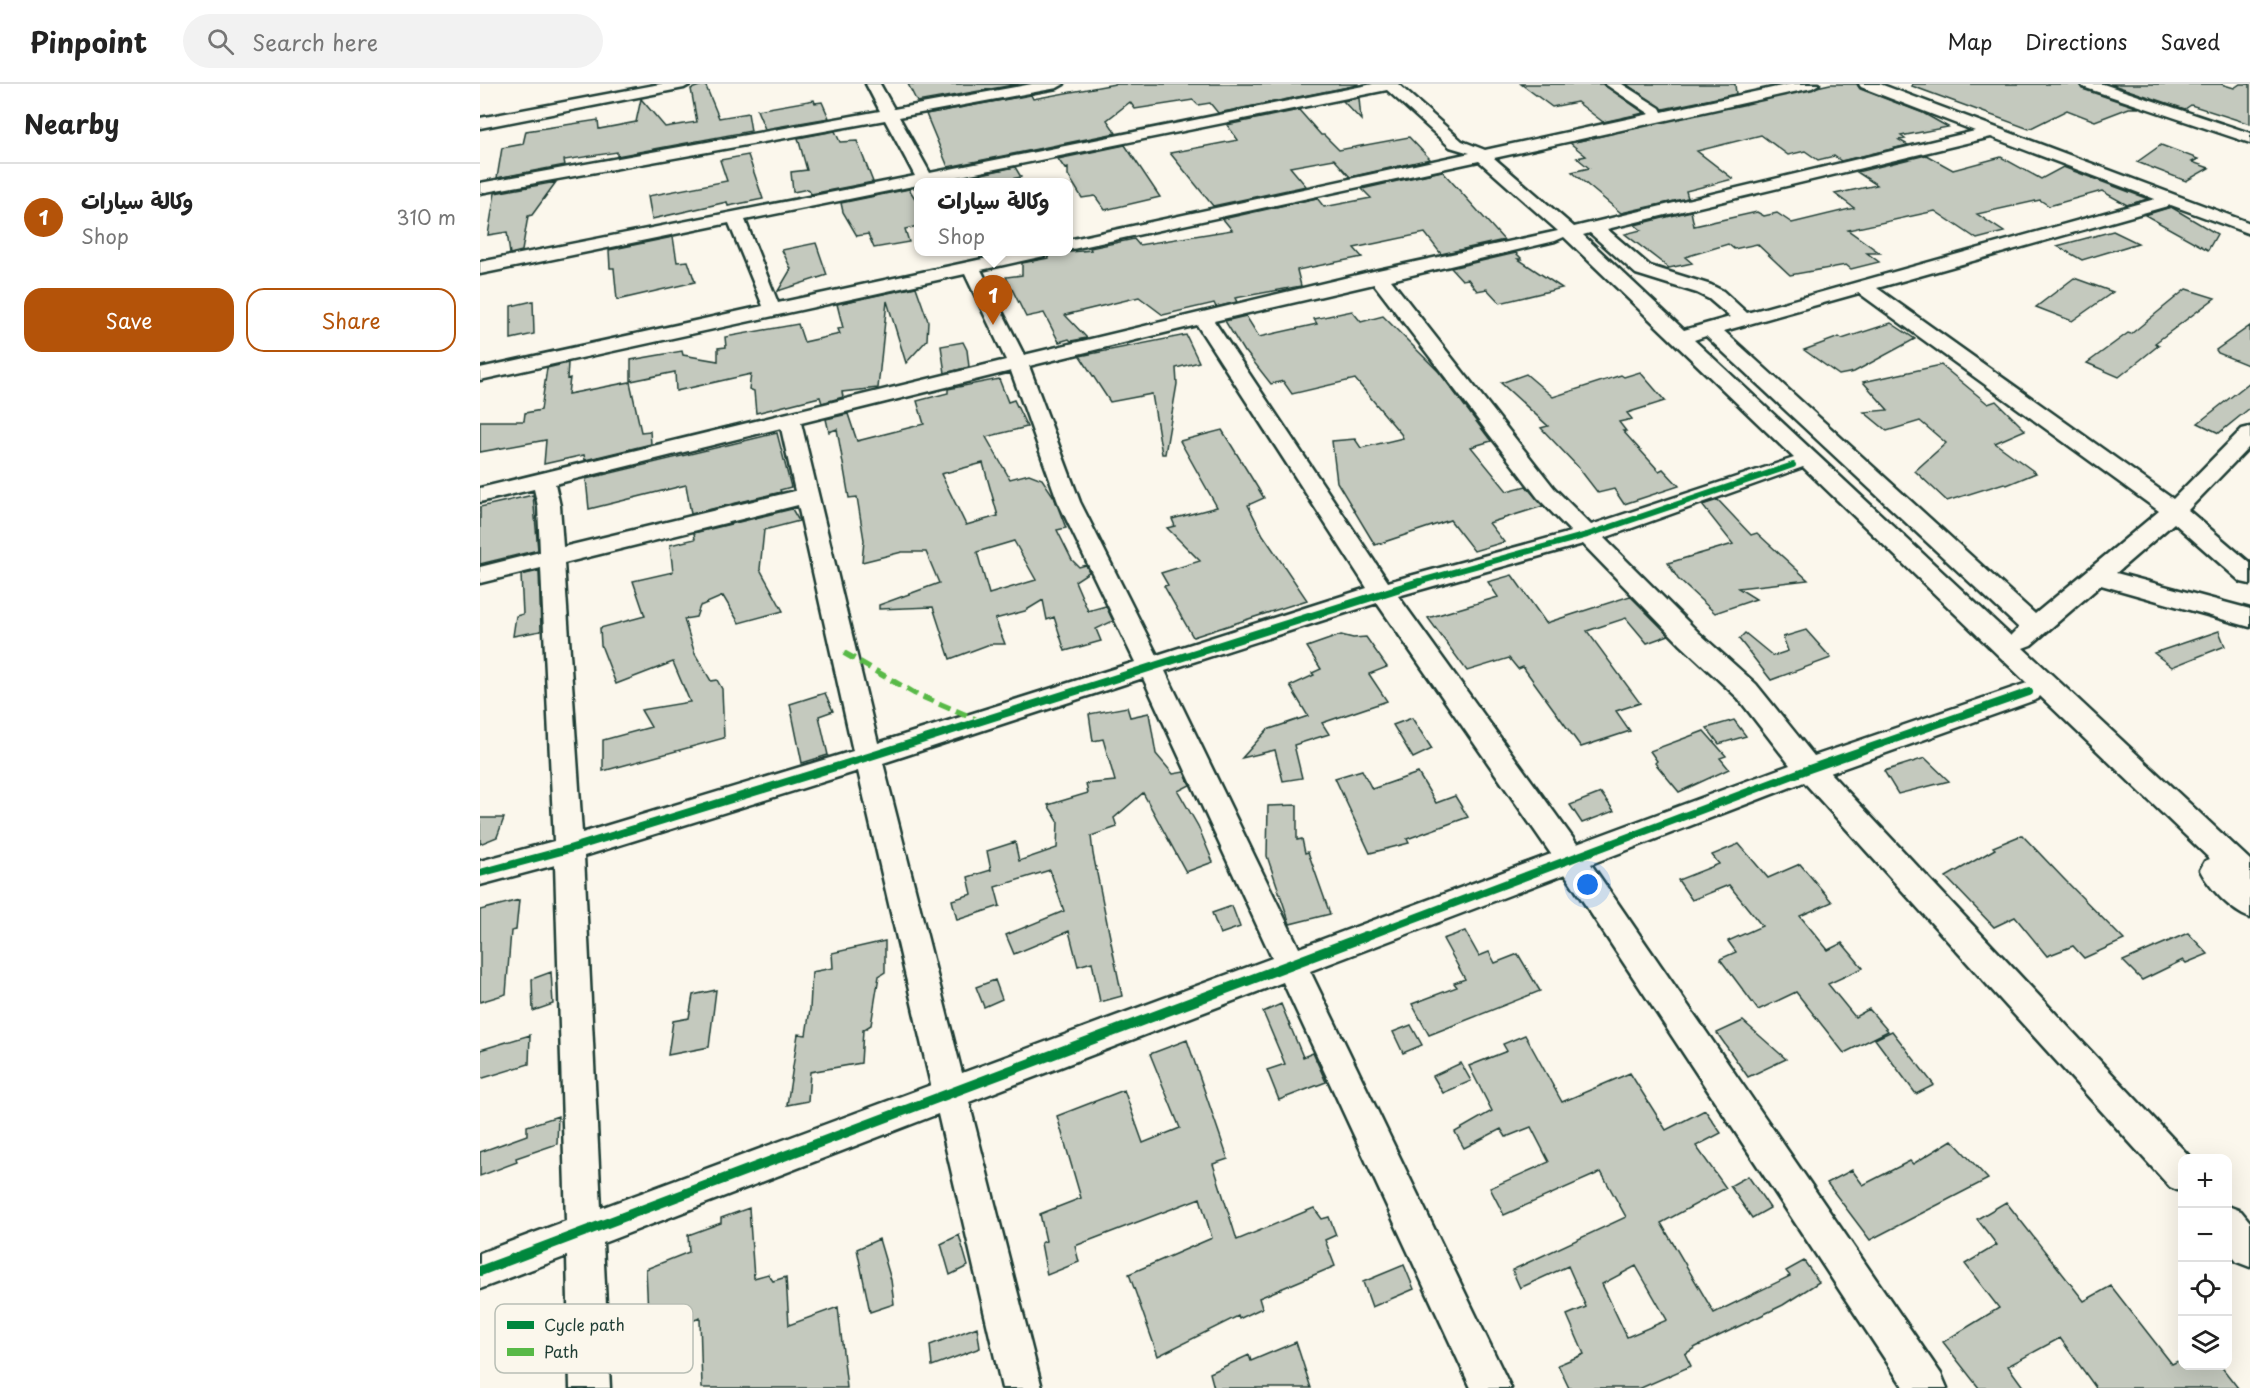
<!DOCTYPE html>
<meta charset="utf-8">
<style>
body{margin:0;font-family:"Playpen Sans","Playpen Sans Arabic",sans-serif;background:#f2f2f2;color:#222}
.controls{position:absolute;right:18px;bottom:18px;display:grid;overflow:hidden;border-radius:12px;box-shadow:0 6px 24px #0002}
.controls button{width:54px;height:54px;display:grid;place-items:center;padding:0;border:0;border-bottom:2px solid #e0e0e0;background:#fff;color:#222;font:30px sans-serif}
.you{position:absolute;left:1108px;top:801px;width:21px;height:21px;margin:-15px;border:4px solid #fff;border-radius:50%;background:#1a73e8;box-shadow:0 0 0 9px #1a73e833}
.badge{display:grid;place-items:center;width:39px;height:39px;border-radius:50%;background:#b45309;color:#fff;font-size:20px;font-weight:700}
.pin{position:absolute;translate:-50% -50px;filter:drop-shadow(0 2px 3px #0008)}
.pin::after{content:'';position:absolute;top:32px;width:21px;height:18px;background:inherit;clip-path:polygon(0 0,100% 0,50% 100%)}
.popup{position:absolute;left:434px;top:94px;width:159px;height:78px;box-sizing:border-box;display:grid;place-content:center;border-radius:12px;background:#fff;filter:drop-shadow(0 2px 4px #0005);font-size:20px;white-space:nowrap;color:#767676}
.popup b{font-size:22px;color:#222}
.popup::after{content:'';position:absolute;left:50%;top:100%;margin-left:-12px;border:12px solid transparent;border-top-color:#fff}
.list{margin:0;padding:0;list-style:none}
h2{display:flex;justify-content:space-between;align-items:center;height:78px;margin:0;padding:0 24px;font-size:26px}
h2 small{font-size:20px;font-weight:400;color:#767676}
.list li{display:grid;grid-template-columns:39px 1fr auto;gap:18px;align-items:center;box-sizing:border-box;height:108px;padding:0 24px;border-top:2px solid #e0e0e0}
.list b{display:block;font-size:22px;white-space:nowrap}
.list p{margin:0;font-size:20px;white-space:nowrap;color:#767676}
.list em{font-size:20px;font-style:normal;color:#767676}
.actions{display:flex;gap:12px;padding:18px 24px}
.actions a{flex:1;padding:14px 0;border:2px solid #b45309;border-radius:18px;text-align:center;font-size:21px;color:#b45309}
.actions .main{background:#b45309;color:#fff}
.icon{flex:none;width:33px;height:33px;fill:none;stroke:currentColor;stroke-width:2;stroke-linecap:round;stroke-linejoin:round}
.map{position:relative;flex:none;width:1770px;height:1304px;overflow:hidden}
header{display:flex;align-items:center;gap:36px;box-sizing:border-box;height:84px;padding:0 30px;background:#fff;border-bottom:2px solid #e0e0e0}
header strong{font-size:28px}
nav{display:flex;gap:33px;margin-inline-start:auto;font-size:21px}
.search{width:420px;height:54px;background:#f2f2f2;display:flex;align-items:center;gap:15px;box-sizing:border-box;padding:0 21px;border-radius:33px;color:#767676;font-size:22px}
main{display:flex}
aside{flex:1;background:#fff}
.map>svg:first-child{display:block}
.building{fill:#c4c9be;stroke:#1f3d34;stroke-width:1.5;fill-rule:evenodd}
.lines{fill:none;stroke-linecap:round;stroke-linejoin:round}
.minor-casing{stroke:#1f3d34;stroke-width:5}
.minor{fill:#fbf7ec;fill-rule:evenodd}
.quiet{stroke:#58b947;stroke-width:6;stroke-dasharray:12 6;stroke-linecap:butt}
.cycleway-far2-casing{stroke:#fbf7ec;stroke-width:9}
.cycleway-far1-casing{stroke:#fbf7ec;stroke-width:11}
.cycleway-casing{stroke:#fbf7ec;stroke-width:14}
.cycleway-far2{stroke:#00873e;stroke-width:6}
.cycleway-far1{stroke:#00873e;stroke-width:8}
.cycleway{stroke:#00873e;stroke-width:10}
.key{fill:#fbf7ec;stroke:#b9bfb5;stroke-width:1.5}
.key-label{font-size:16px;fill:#1f3d34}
</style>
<header>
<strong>Pinpoint</strong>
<div class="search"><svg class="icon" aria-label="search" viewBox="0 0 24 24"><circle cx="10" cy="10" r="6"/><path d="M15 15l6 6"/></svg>Search here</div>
<nav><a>Map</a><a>Directions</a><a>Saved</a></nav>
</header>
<main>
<aside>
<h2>Nearby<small></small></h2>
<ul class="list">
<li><span class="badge">1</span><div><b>وكالة سيارات</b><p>Shop</p></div><em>310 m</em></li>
</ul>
<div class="actions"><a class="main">Save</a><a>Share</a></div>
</aside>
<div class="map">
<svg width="1770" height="1304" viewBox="0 0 1770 1304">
<rect width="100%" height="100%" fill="#fbf7ec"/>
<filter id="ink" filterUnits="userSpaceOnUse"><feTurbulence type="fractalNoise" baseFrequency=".0167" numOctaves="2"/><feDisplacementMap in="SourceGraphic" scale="12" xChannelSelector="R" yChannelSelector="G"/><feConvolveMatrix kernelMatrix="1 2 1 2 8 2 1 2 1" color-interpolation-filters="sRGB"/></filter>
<g filter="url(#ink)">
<path class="building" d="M225,0L239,34L268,29L271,47L137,72V68L84,76L85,81L17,94L22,64L43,60L46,47L118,36L119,45L156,38L161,15L185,43L217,38L211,5Z
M428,0H539L437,18Z
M635,0H878V1L738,29L730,19L718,21L713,16L655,25L650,18L627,36L636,49L468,83L446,30L551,11L553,15Z
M1041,0H1123L1164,29L1123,38L1097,18L1072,23Z
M1146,0H1255L1256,10L1183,25Z
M1350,0H1377L1380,5L1443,29L1468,43L1421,52L1425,55L1419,56L1428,61L1361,77L1354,72L1338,76L1325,67L1308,71L1281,51L1217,67L1253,95L1206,107L1208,114L1141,129L1092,88L1109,84L1097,74L1106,72L1090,59Z
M1433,0H1599L1602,5L1659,24H1649L1615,37L1587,26L1549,45L1432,2Z
M1630,0H1741L1754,4L1760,0H1770V40L1711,21L1705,25Z
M879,14L881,36L863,17Z
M334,16L335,19L342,18L349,34L285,45L277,26Z
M819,26L841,51H844L859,66L929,53L950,75L870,93L854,75L810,83L826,102L733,122L690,69L758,56L747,41Z
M355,47L360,58L377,57L393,98L331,110L328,105L313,108L311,88L327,86L318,54Z
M645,61L680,113L625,126L615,112L602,114L588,91V84L585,85L578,75Z
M1681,61L1718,75L1712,78L1729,84L1706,97L1657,78Z
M268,71L283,115L248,122L247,118L172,135L168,112L247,97L240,76Z
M1446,71L1473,86L1521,73L1561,95L1583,83L1668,115L1647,121L1622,107L1569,122L1560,116L1497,130L1524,148L1497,155L1455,127L1368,146L1400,169H1387L1399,178L1371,185L1366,181L1310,191L1277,160L1254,165L1248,160L1205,173L1212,179L1189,184L1145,150L1161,146L1155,141L1211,127L1214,142L1277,128L1284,132L1297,129L1312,139L1374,124L1355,110L1397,101L1377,88Z
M535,83L541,93L513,99H474L473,96Z
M962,87L1024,156L961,170L945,149L874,164L882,173L817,186L821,202L755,214L757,218L736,223L734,219L683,231L659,213L585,231L607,254L591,257L589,255L579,258L564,229L546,233L526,193L542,191V179L568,174L569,170L611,166L610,164L654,155L659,161L752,146L743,135L837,114L844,123L891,114L882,105Z
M76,98L52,131L48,132L42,167L30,170L27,148L8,151L15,109Z
M429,105L438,119V142L425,145L429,158L394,164L388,150L377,152L363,128L361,119Z
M1691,123L1737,150L1728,166L1665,131Z
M1633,147L1658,159L1602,176L1577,162Z
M193,153L197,178L208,177L215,198L137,216L134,184H130L129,166Z
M336,159L347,191L298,207L311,185L302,166Z
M1036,169L1042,175H1038L1082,204L1020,219L1007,205L997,207L988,195L982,196L971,184Z
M1594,194L1633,208L1592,237L1556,223Z
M436,203L448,237L447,256L426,279L407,217L398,304L362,308L363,313L342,319L340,313L276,329L274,307L269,305L271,290L196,307L195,288L151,297V276L202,267L203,271L238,277V264L246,263L245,253L318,240L324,258L360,250L358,245L363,244L357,220Z
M1706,205L1735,214L1675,259L1679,261L1639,293L1607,279L1648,249L1651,250Z
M53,217L54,250L31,255V222Z
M872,227L881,238L903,232L959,288L1011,357L991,363L1027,407L1046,402L1063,422L1009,439L1024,458L994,467L970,436L895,461L857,398L852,357L875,355L881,364L923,354L921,350L875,295L812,310L803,297L791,300L766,268H764L745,237L766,232L779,253L837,240L834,235Z
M1411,239L1435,255L1374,288L1359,291L1324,266L1359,253L1362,255Z
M1770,242V282L1738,269L1736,266Z
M706,251L719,278L696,284L697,300L685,370H682L672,310L630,318L600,272Z
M483,258L487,266L489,283L465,289L461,262Z
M88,279L87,295L90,294L88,310L150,298L161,348L170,347L171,360L105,376L104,371L64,380L66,356L0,368V337H44L45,329L61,326L67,284Z
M1461,281L1508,320L1516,317L1545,346L1515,359L1556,389L1527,401L1524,399L1467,417L1435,387L1466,359L1440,337L1407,347L1384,328L1408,326L1383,298Z
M1160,288L1185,317L1147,329L1152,335L1139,338L1146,347H1143L1179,387L1183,385L1199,402L1144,420L1134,405L1118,409L1098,383L1061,344L1068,342L1021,299L1046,290L1073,313L1141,291L1144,293Z
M519,295L528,318L534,316L547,343L506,353L530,395L549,390L562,395L574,413L586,444L577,446L592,476L599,483L606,481L609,488L595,497L608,527L626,522L633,537L616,545L621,557L585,567L574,533L567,536L563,516L545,527L515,535L525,560H510L470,575L453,523L399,525V521L459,499L446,468H422L382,478L384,456L377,413L369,414L357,345L349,348L346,335L368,330L377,357L444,340L437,317L468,309V305ZM503,379L518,432L486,441L461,390ZM534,457L556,496L509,510L497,468Z
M1770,298V324L1739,349L1718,339Z
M742,346L784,414L768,421L783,451L827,516L713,553L684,502L688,501L681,489L720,477L687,444L695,442L692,435L737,423L700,357Z
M297,349L311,403L300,406L301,408L211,430L206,401L109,425L106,395Z
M53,411L58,466L0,480V423Z
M1238,416L1271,451L1277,449L1328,496L1258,504L1276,515L1235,529L1198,495L1188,479L1253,460L1222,421Z
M312,425L319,437L284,446L280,485L303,527L259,539L243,512L220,522L216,533L204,535L215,570L231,597L237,596L242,605L244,654L123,687V656L171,643L161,626L210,618L193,578L136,600L121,561L120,544L165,532L153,497L193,488L190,461L215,455L214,449Z
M59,487L61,547L33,552L36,532L43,530L41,491Z
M1032,491L1066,539L1150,512L1189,551L1167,559L1146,534L1107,547L1160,619L1136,627L1150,647L1101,663L1043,583L1038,585L1029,574L987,587L948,534L1018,513L1008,498Z
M1326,546L1351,574L1291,596L1259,555L1265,549L1293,572L1308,567L1303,553Z
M1739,547L1745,562L1692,583L1674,569Z
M861,551L873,554L886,553L907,583L889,590L907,617L842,639L849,650L814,661L822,694L803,697L795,666L762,674L787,646L828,632L810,602L834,591L832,589L841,585L827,563Z
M345,609L353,627L339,632L348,671L322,679L310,620Z
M647,623L650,633L669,629L676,670L693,690L704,688L710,701L698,707L718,742L733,778L706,788L663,709L634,734L637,743L611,752L613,770L642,912L620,918L612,878L598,882L589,847L534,870L526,851L584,827L570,786L515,803L520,822L477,836L472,816L492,810L488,793L511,786L507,767L535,758L539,777L577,764L578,737L568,721L608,709L606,700L635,697L623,655L613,657L609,630Z
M932,634L952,665L933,674L913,641Z
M1254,636L1266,652L1239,660L1227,644Z
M1224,647L1246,672L1240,674L1249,685L1199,708L1175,679L1177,677L1170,667Z
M1445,674L1469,697L1418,710L1404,687Z
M882,686L892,705L938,689L956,719L975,712L988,733L927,755L929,759L890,769L855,694Z
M1121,709L1134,727L1102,739L1090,721Z
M817,721V756L822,755L825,769L828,768L850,830L810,840L787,772L788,722Z
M0,734H24L17,753L0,760Z
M1542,751L1583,794L1644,856L1604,874L1593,862L1567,872L1535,833L1514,843L1466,793L1515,765L1513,763Z
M1259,760L1288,794L1320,780L1352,818L1320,832L1348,866L1362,859L1383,884L1348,900L1375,933L1389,925L1408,947L1364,969L1316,908L1278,926L1240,875L1256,868L1248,857L1282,842L1249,801L1212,816L1198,796L1239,780L1232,771Z
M39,816L36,846L31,847L26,910L0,918V826Z
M752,822L760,843L740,850L732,829Z
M985,847L999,872L1009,868L1015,879L1038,870L1060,907L949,951L932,920L977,903L974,899L985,895L963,855Z
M1708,849L1728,870L1706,879L1703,876L1662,896L1643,877Z
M405,857V888L399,892L391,941L383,946L381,979L330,988L328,1017L307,1021L318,950L326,951L330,925L332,888L353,884L352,869Z
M71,888L73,920L53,927L52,895Z
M515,896L522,915L504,923L496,903Z
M236,906L229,963L188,971L193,937L209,934L213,911Z
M801,920L823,973L833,969L846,998L799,1016L787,986L805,980L783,928Z
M1263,937L1306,975L1268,993L1237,949Z
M931,941L942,961L923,969L913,948Z
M1412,947L1454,1001L1436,1010L1395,955Z
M50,951L49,980L0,995V966Z
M1045,951L1082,1018L1150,989L1186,1046L1225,1026L1241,1049L1216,1062L1246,1104L1181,1139L1234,1229L1310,1192L1306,1187L1324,1177L1339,1198L1303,1221L1216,1263L1205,1270L1211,1282L1161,1304H1089L1078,1281L1104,1270L1087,1231L1106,1223L1088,1182L1040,1204L1032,1186L1146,1133L1121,1088L1024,1131L1010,1104L1069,1078L1051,1043L1026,1053L1021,1045L984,1064L975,1048L1012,1027L989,982L1027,967L1023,960ZM1156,1182L1187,1236L1147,1253L1122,1200Z
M707,956L748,1075L733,1080L757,1156L834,1124L842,1135L849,1133L856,1151L845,1156L855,1182L779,1214L782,1224L759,1235L758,1232L678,1272L649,1190L732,1154L720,1114L595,1162L599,1178L567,1191L561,1159L566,1157L560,1130L601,1114L577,1032L644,1006L663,1059L700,1044L670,970Z
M981,979L991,997L963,1009L953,992Z
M78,1032L77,1060L36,1074L37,1078L0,1092V1068L47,1051V1042Z
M1472,1056L1508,1095L1390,1156L1347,1099L1372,1086L1383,1101L1430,1077L1433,1080Z
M1268,1092L1290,1124L1272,1134L1250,1102Z
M1526,1118L1604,1217L1631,1202L1692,1280L1702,1275V1281H1740L1758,1304H1616L1580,1254L1528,1282L1544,1304H1499L1463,1258L1519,1224L1485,1180L1517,1161L1497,1135Z
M269,1124L274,1194L288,1190L293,1197L306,1193L309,1241L358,1223L367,1304H222L220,1234L169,1252L166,1185L209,1168L208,1151L241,1139V1134Z
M479,1151L488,1182L470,1191L461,1160Z
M399,1155L411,1196L414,1220L390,1228L377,1165Z
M924,1181L934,1205L892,1223L883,1198Z
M497,1243L500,1264L452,1282L450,1261Z
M816,1258L831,1304H734L730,1289L769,1271L771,1277Z"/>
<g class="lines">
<defs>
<path id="minor" d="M180,0H211L204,4L0,44V34Z
M386,0H400L414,25L552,0H584L577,4L419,33L450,89L893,0H918L982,57L1005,66L1170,30L1125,0H1142L1180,24L1182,28L1311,0H1339L1332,4L1014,74L1094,143L1495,47L1381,3L1379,0H1400L1770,139V150L1691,121L1397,204L1693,415L1762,345L1770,343V362L1708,426L1770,479V500L1761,498L1694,439L1636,489L1770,525V543L1621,501L1551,561L1543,564L1770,776V834C1751,827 1729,804 1720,786L1725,777L1730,775L1560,612L1558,615L1350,689L1711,1074H1702V1108L1690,1103L1324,698L1111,780L1461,1290L1467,1304H1424L1085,790L830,887L1031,1304H991L803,898L489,1018L562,1304H522L458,1030L123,1159L130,1304H90L87,1172L0,1205V1169L86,1137L75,781L0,801V777L74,757L61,484L0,499V483L60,468L58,422L54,405L0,418V404L526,276L485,190L0,296V284L283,222L249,139L0,190V178L435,92L405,36L0,109V99L400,27ZM907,6L970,63L990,69L588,156V166L999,77L1078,147L898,186L544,271L501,186L564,172L567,168H535L298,219L265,136L438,101V98H451ZM1511,53L1675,115L1267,229L1243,207L1231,201L1170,182L1127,145ZM1110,149L1156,190L1217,209L1229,215L1250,233L1204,246L1103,151ZM1084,153L1314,374L1111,441L1074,404L911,196L1075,157ZM894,200L1058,414L1091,448L908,498L734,237ZM1379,209L1679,427L1555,530L1244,247ZM717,241L887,504L677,571L600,418L549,282ZM1226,252L1539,544L1531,552L1214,256ZM531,287L578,418L655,578L398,659L321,339ZM301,344L315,407L83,463L80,422L75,400ZM1323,383L1547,599L1334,672L1276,600L1219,549L1124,454ZM318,421L373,667L102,749L84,479ZM1103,460L1201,561L1258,614L1310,681L1097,760L918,512ZM897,519L1071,770L819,864L685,587ZM663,594L792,874L482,989L403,679ZM378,687L451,1001L121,1124L104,772Z
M1601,0H1623L1770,49V59L1603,3Z
M1748,1122L1761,1127L1770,1138V1183L1757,1178L1748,1167Z"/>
</defs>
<use href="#minor" class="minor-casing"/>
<use href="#minor" class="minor"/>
<path class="quiet" d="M364,569L434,609L497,636"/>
<defs>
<path id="cycleway-far2" d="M934,499L1107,451L1313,381"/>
<path id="cycleway-far1" d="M0,789L89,765L388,673L939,498
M882,854L1329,685L1549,608"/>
<path id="cycleway" d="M0,1187L886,852"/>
</defs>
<use href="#cycleway-far2" class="cycleway-far2-casing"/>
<use href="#cycleway-far1" class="cycleway-far1-casing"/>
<use href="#cycleway" class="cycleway-casing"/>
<use href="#cycleway-far2" class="cycleway-far2"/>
<use href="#cycleway-far1" class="cycleway-far1"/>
<use href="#cycleway" class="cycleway"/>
</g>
</g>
<rect x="15" y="1220" width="198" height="69" rx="9" class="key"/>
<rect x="27" y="1237" width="27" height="8" fill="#00873e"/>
<rect x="27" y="1264" width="27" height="8" fill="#58b947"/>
<g class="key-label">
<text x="64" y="1247">Cycle path</text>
<text x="64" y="1274">Path</text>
</g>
</svg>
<div class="controls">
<button>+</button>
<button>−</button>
<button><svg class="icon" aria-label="locate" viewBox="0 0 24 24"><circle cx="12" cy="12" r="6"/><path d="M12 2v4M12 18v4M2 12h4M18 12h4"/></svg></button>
<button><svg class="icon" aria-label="layers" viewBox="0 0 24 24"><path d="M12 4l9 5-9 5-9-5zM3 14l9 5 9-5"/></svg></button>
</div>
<div class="you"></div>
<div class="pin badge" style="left:513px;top:241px">1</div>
<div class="popup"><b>وكالة سيارات</b>Shop</div>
</div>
</main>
